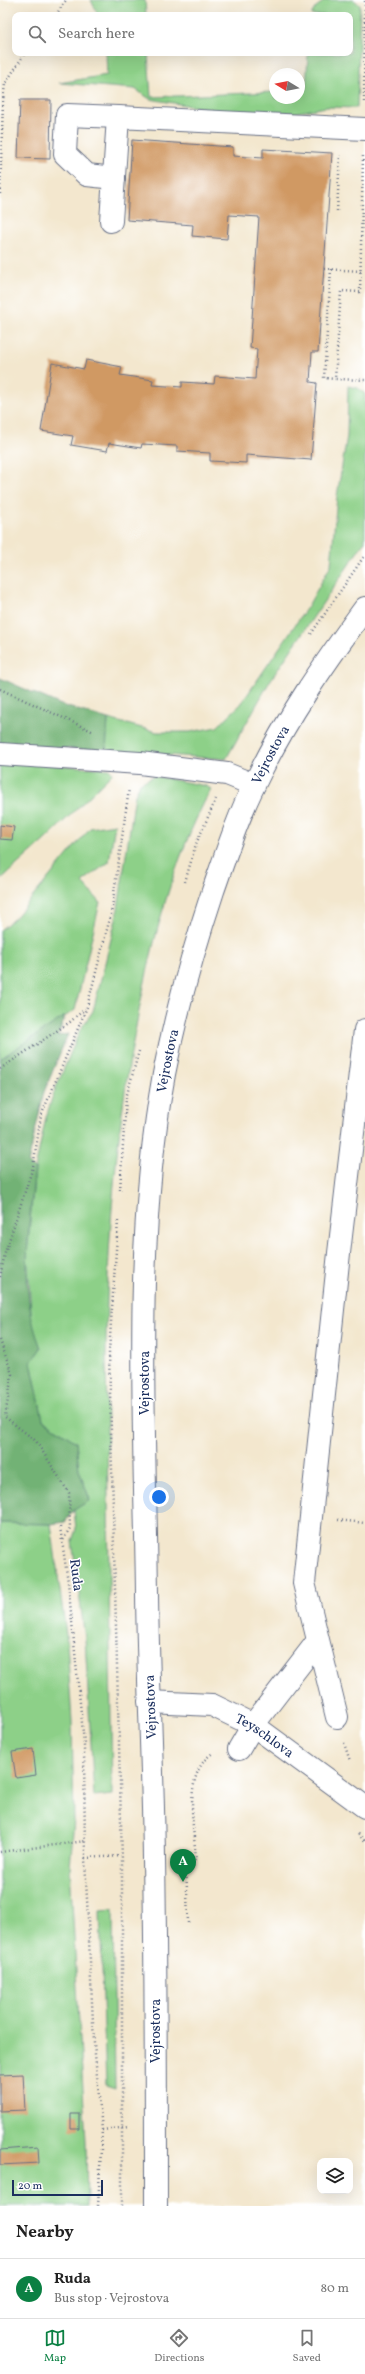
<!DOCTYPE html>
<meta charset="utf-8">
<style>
body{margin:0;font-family:Vollkorn,serif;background:#f6f6f6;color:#222}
.controls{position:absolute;right:12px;bottom:12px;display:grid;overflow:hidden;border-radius:8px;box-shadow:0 4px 16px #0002}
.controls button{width:36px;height:36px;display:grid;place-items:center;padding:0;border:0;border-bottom:1px solid #e0e0e0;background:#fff;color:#222;font:20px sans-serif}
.compass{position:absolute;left:269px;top:68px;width:36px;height:36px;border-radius:50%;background:#fff;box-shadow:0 4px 16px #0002;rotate:280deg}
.scale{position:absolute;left:12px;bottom:10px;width:91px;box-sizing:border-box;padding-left:4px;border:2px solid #1b2f5e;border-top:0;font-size:11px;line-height:14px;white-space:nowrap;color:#1b2f5e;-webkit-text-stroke:3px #fff;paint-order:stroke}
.you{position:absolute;left:159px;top:1497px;width:14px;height:14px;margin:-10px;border:3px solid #fff;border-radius:50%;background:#1a73e8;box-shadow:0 0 0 6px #1a73e833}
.badge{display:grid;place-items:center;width:26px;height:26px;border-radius:50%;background:#0b8043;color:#fff;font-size:13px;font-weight:700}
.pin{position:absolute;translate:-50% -33px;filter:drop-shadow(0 1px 2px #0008)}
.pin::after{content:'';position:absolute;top:21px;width:14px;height:12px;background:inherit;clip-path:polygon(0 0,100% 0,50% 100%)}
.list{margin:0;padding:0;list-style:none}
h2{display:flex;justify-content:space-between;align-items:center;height:52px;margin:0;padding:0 16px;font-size:17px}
h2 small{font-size:13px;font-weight:400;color:#767676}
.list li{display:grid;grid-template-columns:26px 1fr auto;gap:12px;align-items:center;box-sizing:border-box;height:60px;padding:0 16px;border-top:1px solid #e0e0e0}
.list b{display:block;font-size:15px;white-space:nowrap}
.list p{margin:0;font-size:13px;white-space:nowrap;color:#767676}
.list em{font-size:13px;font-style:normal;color:#767676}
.icon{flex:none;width:22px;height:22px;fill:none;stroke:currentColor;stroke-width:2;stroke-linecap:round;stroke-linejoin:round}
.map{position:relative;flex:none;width:365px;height:2206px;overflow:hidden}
.search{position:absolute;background:#fff;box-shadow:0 4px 16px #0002;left:12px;right:12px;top:12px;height:44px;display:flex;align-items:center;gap:10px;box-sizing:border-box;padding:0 14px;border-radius:8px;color:#767676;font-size:15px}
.sheet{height:112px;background:#fff}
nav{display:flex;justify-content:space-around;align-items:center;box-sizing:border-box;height:56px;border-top:1px solid #e0e0e0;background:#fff;font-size:11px;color:#767676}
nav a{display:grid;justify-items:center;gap:2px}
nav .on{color:#0b8043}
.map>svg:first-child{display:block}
.green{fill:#8dd088;stroke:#548073}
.forest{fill:#72b274;stroke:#467069}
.building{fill:#d09963}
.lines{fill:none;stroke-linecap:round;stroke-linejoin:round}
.minor-casing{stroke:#676f85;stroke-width:24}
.path{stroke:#676f85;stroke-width:2.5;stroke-dasharray:1 3;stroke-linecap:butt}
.minor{stroke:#fff;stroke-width:22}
.labels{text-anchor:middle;stroke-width:3;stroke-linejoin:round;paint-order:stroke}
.street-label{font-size:14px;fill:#1b2f5e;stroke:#fff}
</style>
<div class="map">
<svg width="365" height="2206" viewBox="0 0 365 2206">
<rect width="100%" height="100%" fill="#fff"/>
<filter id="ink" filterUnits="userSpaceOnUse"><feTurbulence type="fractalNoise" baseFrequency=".025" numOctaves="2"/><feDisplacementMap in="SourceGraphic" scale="8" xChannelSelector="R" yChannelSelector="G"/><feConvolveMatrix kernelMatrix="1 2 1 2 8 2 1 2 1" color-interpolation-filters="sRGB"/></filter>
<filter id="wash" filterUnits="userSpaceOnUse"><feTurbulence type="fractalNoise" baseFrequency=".012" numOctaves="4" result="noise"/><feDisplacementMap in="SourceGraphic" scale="16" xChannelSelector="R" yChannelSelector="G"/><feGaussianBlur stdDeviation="0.9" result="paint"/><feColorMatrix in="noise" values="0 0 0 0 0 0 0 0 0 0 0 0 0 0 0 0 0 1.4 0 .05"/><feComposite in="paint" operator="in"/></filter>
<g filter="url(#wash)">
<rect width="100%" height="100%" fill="#f3e7ce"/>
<path class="green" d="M91,0H145L146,15H98Z
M326,0H354L360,5L357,108L326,107L294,113L220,111L150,99L135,89L59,83L107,75L106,53H148L151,97L275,92V98H299V91L306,90L308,53H350V15H311L316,7Z
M348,386L358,388L365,394V541L270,681L226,759L106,751L108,719L157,732H190L217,727L241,704L308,606L331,565L337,496L347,436Z
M0,761L110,769L112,774L47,838L0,880Z
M154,776L206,786L211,789C173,860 153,938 138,1016C116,1127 107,1239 106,1353L112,1795L94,1797L85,1639L72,1541L76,1529L74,1510L90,1500L79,1470L76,1442L43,1420L31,1362L41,1348L32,1326L27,1253L35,1169L46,1117L53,1095L80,1030L93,1011L117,915L135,795L140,783Z
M115,824L109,862L82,882L100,902L75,1010L0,1059V930L16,917L90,828Z
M0,1523L51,1524L67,1642L72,1722L74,1820L70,1868L86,2141L87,2206H0Z
M113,1910L115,2089L106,2086L100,1911Z"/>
<path class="forest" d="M0,678L61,705L108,719L106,751L0,744Z
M65,1016L58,1036L68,1034L44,1092L28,1163L35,1169C29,1228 18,1292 41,1348L31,1362L43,1420L76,1442L79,1470L90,1500L74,1510L65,1522L51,1524L0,1523V1059Z"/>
<g id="blocks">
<path class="building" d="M20,100H51L50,159L18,158Z
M132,140L233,147V156L263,158V149L332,153L318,352H312L310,382L317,383L311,460L246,455V463L210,461V453L177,451V446L142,444L141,448L109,443L107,451L71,445L73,436L41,431L52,363L84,369L86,360L122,367L120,375L153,380L152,385L182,387V382L214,384L215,376L255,379L257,349L250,348L259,217L229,215L227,239L192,236L193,225L127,220Z
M0,825L14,827L12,840L0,839Z
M33,1749L36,1775L16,1778L12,1752Z
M23,2074L25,2110L0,2111V2075Z
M71,2114H79V2129H71Z
M38,2147L39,2163L0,2165V2150Z"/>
</g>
</g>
<g filter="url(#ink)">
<use href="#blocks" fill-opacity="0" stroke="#676f85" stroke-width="1"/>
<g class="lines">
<defs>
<g id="minor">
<path d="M114,178L87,175L65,154L67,115L118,117"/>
<path d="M111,221L118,117L365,129"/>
<path d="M0,754L140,763L227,774L254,785"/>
<path id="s1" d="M149,1702L212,1705L253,1725L365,1807"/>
<path d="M337,1717L304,1583L339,1253L365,1030"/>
<path d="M239,1749L253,1725L317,1642"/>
<path id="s2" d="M156,2206C156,2090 156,1974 154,1859C153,1770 148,1682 147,1594C145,1424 133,1242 164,1074C176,1012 193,951 213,891C226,854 238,817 255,783C285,720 324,664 365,608"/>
</g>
</defs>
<use href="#minor" class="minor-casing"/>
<path class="path" d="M56,15L66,0
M364,102L365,0
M363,156L360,292L341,291L335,379L365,380
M0,194L3,101L5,84L25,53
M337,211L340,155
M324,269L361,271
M331,269L324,378L335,379
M311,634L365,555
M0,689L94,732
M185,882L196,844L216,799
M0,1069L70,1022L85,1009
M120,1190L126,1098L139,1051
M118,1221L109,1352L122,1861V2206
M0,1277L5,1253L33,1167L41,1116L87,1007L111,914L129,789
M0,1340L12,1374L5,1417L36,1441L69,1493L70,1528L62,1542
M338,1520L365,1523
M60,1527L68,1582L84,1743L85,1858L94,2043L102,2130L98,2206
M344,1743L350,1761
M358,1834L365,1841
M0,1852L86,1841
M85,1858L121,1856
M188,1923L186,1860H196C194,1827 182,1773 213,1753
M102,2130L129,2127"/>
<use href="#minor" class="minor"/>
</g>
</g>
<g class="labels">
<g class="street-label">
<text dy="5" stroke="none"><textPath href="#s2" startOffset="1471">Vejrostova</textPath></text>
<text dy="5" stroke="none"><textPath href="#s2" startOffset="1147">Vejrostova</textPath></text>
<text transform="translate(144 1383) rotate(-90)" y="5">Vejrostova</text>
<text transform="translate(77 1575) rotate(83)" y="5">Ruda</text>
<text transform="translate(150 1707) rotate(-92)" y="5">Vejrostova</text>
<text dy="5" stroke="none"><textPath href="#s1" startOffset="124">Teyschlova</textPath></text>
<text transform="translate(155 2031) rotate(-90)" y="5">Vejrostova</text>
</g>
</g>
</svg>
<div class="controls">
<button><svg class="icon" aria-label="layers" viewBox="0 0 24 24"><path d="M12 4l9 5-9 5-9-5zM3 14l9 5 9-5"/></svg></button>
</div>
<svg class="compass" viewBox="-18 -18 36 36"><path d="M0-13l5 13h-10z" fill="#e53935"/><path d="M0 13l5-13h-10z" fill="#767676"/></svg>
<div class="scale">20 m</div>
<div class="you"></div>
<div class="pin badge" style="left:183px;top:1882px">A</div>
<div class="search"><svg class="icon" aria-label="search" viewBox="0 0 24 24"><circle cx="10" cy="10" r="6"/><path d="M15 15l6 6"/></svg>Search here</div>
</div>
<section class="sheet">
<h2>Nearby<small></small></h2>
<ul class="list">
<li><span class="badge">A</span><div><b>Ruda</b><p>Bus stop · Vejrostova</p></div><em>80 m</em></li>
</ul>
</section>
<nav>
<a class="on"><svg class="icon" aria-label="map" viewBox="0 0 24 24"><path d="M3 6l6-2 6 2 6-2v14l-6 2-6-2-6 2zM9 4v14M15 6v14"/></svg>Map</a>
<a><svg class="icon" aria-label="directions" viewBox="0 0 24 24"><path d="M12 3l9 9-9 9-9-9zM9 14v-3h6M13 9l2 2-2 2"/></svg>Directions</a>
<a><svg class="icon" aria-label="saved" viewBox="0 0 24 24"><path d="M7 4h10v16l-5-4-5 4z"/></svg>Saved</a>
</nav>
